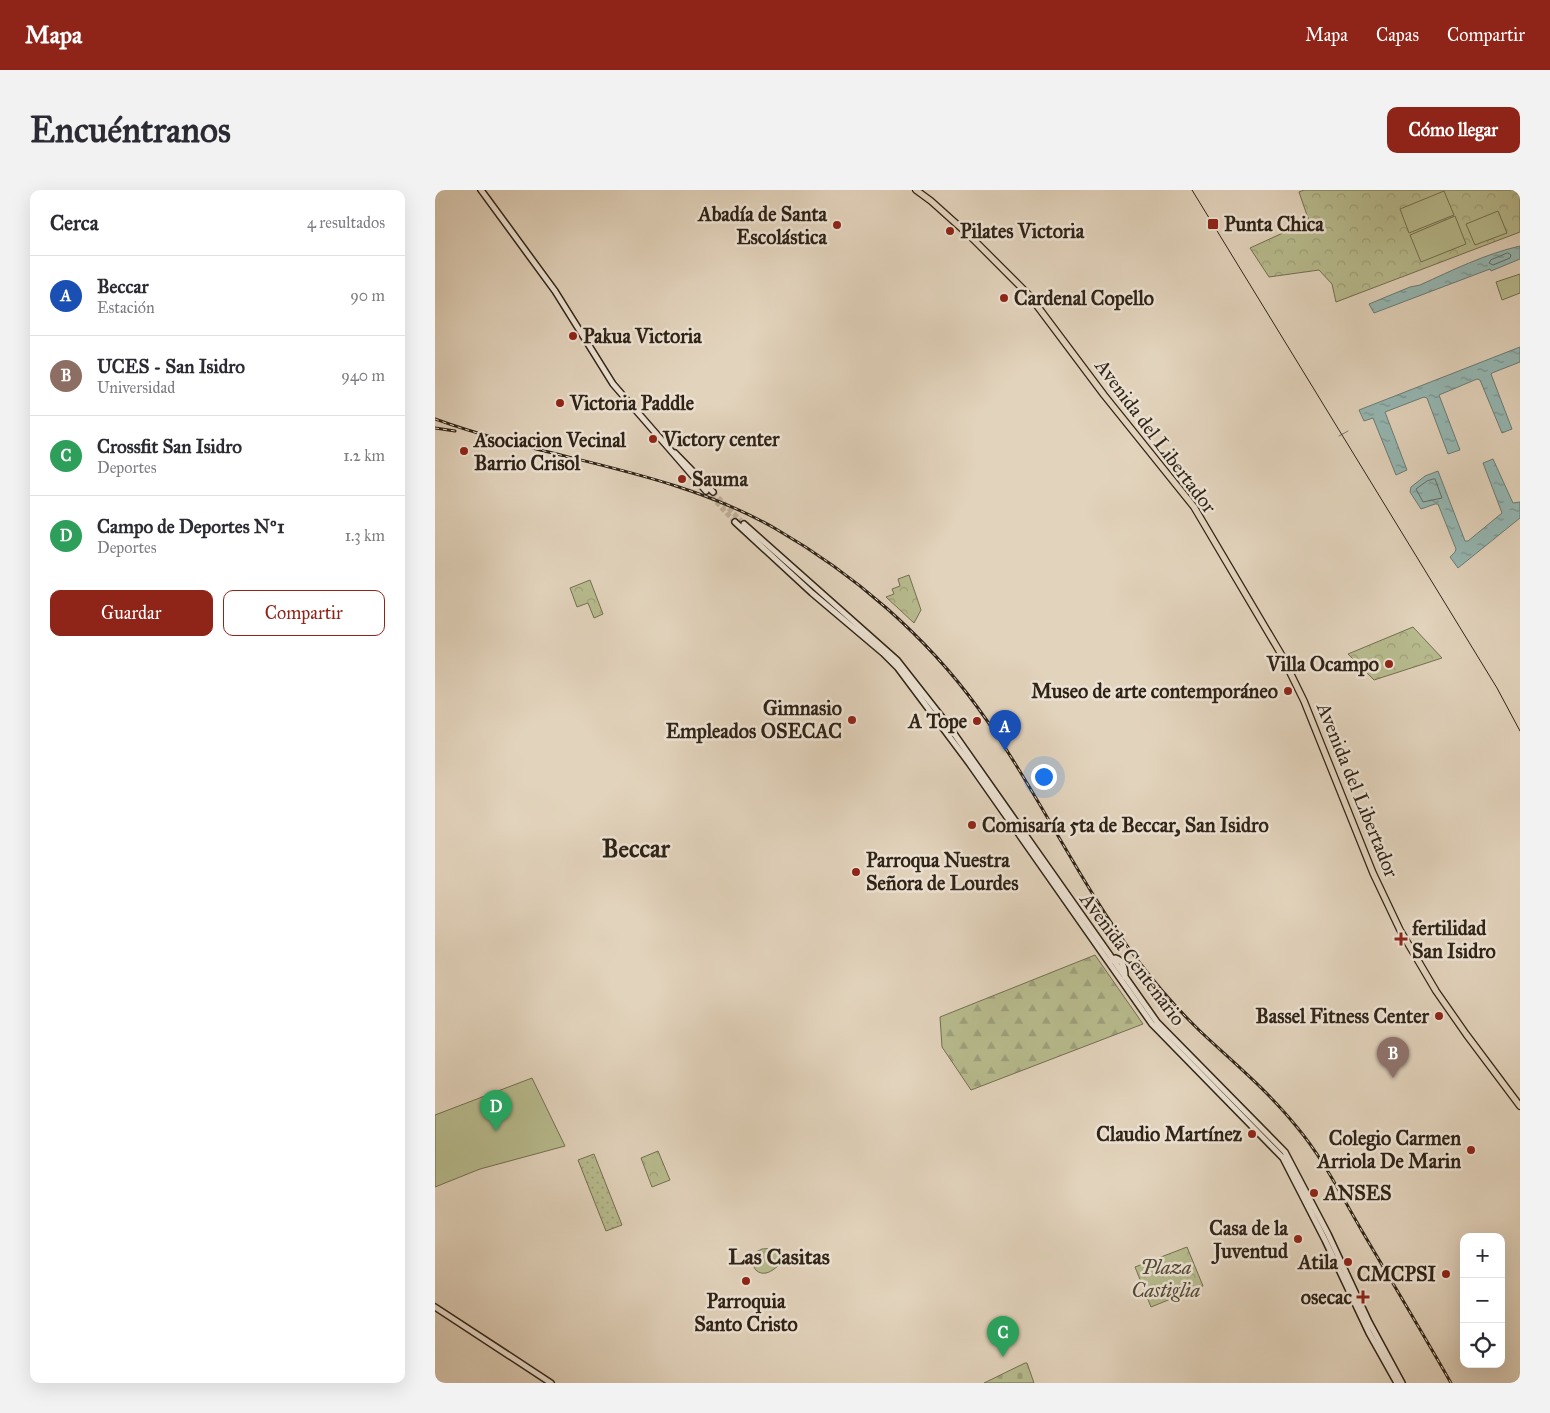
<!DOCTYPE html>
<html lang="es">
<meta charset="utf-8">
<style>
body{margin:0;font-family:"IM FELL Great Primer",serif;background:#f2f2f3;color:#2b2b33}
.controls{position:absolute;right:15px;bottom:15px;display:grid;overflow:hidden;border-radius:10px;box-shadow:0 5px 20px #0002}
.controls button{width:45px;height:45px;display:grid;place-items:center;padding:0;border:0;border-bottom:1px solid #e1e1e2;background:#fff;color:#2b2b33;font:25px sans-serif}
.you{position:absolute;left:608px;top:586px;width:18px;height:18px;margin:-12px;border:4px solid #fff;border-radius:50%;background:#1a73e8;box-shadow:0 0 0 8px #1a73e833}
.badge{display:grid;place-items:center;width:32px;height:32px;border-radius:50%;background:#8f2418;color:#fff;font-size:16px;font-weight:700}
.pin{position:absolute;translate:-50% -41px;filter:drop-shadow(0 1px 2px #0008)}
.pin::after{content:'';position:absolute;top:26px;width:18px;height:15px;background:inherit;clip-path:polygon(0 0,100% 0,50% 100%)}
.list{margin:0;padding:0;list-style:none}
h2{display:flex;justify-content:space-between;align-items:center;height:65px;margin:0;padding:0 20px;font-size:21px}
h2 small{font-size:16px;font-weight:400;color:#7c7c81}
.list li{display:grid;grid-template-columns:32px 1fr auto;gap:15px;align-items:center;box-sizing:border-box;height:80px;padding:0 20px;border-top:1px solid #e1e1e2}
.list b{display:block;font-size:19px;white-space:nowrap}
.list p{margin:0;font-size:16px;white-space:nowrap;color:#7c7c81}
.list em{font-size:16px;font-style:normal;color:#7c7c81}
.actions{display:flex;gap:10px;padding:15px 20px}
.actions a{flex:1;padding:11px 0;border:1px solid #8f2418;border-radius:10px;text-align:center;font-size:18px;color:#8f2418}
.actions .main{background:#8f2418;color:#fff}
.icon{flex:none;width:28px;height:28px;fill:none;stroke:currentColor;stroke-width:2;stroke-linecap:round;stroke-linejoin:round}
.map{position:relative;flex:none;width:1085px;height:1193px;overflow:hidden;border-radius:10px}
header{display:flex;align-items:center;gap:30px;box-sizing:border-box;height:70px;padding:0 25px;background:#8f2418;color:#fff}
header strong{font-size:24px}
nav{display:flex;gap:28px;margin-inline-start:auto;font-size:18px}
.intro{display:flex;align-items:center;justify-content:space-between;box-sizing:border-box;height:120px;padding:0 30px}
h1{margin:0;font-size:35px}
.button{padding:12px 22px;border-radius:10px;background:#8f2418;color:#fff;font-size:18px;font-weight:700}
main{display:flex;gap:30px;padding:0 30px}
aside{flex:1;background:#fff;border-radius:10px;box-shadow:0 5px 20px #0002}
.map>svg:first-child{display:block}
.grass{fill:url(#grass-dots);stroke:#736f52}
.forest{fill:url(#forest-firs);stroke:#736f52}
.cemetery{fill:url(#cemetery-stones);stroke:#736f52}
.park{fill:url(#park-crowns);stroke:#736f52}
.garden{fill:#b7bb8e;stroke:#736f52}
.water{fill:url(#water-ripples);stroke:#6c7c75}
.lines{fill:none;stroke-linecap:round;stroke-linejoin:round}
.shore{stroke:#626d65;stroke-width:1}
.stream{stroke:#6c7c75;stroke-width:1}
.secondary-tunnel{stroke:#beb09b;stroke-width:5;stroke-dasharray:5 2.5;stroke-linecap:butt}
.secondary-casing{stroke:#2f2317;stroke-width:8}
.primary-casing{stroke:#2f2317;stroke-width:8}
.secondary{stroke:#ece2d3;stroke-width:5}
.primary{stroke:#e2d3bc;stroke-width:5.5}
.tram{stroke:#2f2317;stroke-width:1}
.rail-casing{stroke:#2f2317;stroke-width:3}
.rail{stroke:#ece2d3;stroke-width:1;stroke-dasharray:4;stroke-linecap:butt}
.poi-dot{fill:#8f2418;stroke:#ece2d3;stroke-width:2}
.labels{text-anchor:middle;stroke-width:5;stroke-linejoin:round;paint-order:stroke}
.poi-label{font-size:20px;font-weight:bold;fill:#2f2317;stroke:#ece2d3;text-anchor:end}
.street-label{font-size:20px;fill:#2f2317;stroke:#ece2d3}
.park-label{font-size:20px;font-style:italic;fill:#514935;stroke:#ece2d3}
.quarter-label{font-size:22px;font-weight:bold;fill:#2f2317;stroke:#ece2d3}
.district-label{font-size:25px;font-weight:bold;fill:#2f2317;stroke:#ece2d3}
</style>
<header>
<strong>Mapa</strong>
<nav><a>Mapa</a><a>Capas</a><a>Compartir</a></nav>
</header>
<div class="intro"><h1>Encuéntranos</h1><a class="button">Cómo llegar</a></div>
<main>
<aside>
<h2>Cerca<small>4 resultados</small></h2>
<ul class="list">
<li><span class="badge" style="background:#1a4fb4">A</span><div><b>Beccar</b><p>Estación</p></div><em>90 m</em></li>
<li><span class="badge" style="background:#8d6e63">B</span><div><b>UCES - San Isidro</b><p>Universidad</p></div><em>940 m</em></li>
<li><span class="badge" style="background:#2e9e5b">C</span><div><b>Crossfit San Isidro</b><p>Deportes</p></div><em>1.2 km</em></li>
<li><span class="badge" style="background:#2e9e5b">D</span><div><b>Campo de Deportes Nº1</b><p>Deportes</p></div><em>1.3 km</em></li>
</ul>
<div class="actions"><a class="main">Guardar</a><a>Compartir</a></div>
</aside>
<div class="map">
<svg width="1085" height="1193" viewBox="0 0 1085 1193">
<defs>
<pattern id="grass-dots" width="8" height="8" patternUnits="userSpaceOnUse" patternTransform="scale(1.25)"><rect width="8" height="8" fill="#b7bb8e"/><path d="M2 2h.1M6 6h.1" fill="none" stroke="#9ea07a" stroke-width="1.8" stroke-linecap="round"/></pattern>
<pattern id="forest-firs" width="22" height="20" patternUnits="userSpaceOnUse" patternTransform="scale(1.25)"><rect width="22" height="20" fill="#b7bb8e"/><path d="M5 1l3.5 6h-7zM16 11l3.5 6h-7z" fill="#9ea07a"/></pattern>
<pattern id="cemetery-stones" width="16" height="16" patternUnits="userSpaceOnUse" patternTransform="scale(1.25)"><rect width="16" height="16" fill="#b7bb8e"/><path d="M2 7V4a2 2 0 0 1 4 0v3zM10 15v-3a2 2 0 0 1 4 0v3z" fill="#9ea07a"/></pattern>
<pattern id="park-crowns" width="20" height="18" patternUnits="userSpaceOnUse" patternTransform="scale(1.25)"><rect width="20" height="18" fill="#b7bb8e"/><path d="M2 6a3 3 0 1 1 6 0M12 15a3 3 0 1 1 6 0" fill="none" stroke="#9ea07a"/></pattern>
<pattern id="water-ripples" width="26" height="14" patternUnits="userSpaceOnUse" patternTransform="scale(1.25)"><rect width="26" height="14" fill="#95b7b3"/><path d="M2 4q2-2 4 0t4 0M15 11q2-2 4 0t4 0" fill="none" stroke="#7a9491"/></pattern>
</defs>
<rect width="100%" height="100%" fill="#e2d3bc"/>
<filter id="stains"><feTurbulence type="fractalNoise" baseFrequency=".004" numOctaves="4"/><feColorMatrix values="0 0 0 0 .2 0 0 0 0 .09 0 0 0 0 .02 0 0 0 .5 -.17"/></filter>
<radialGradient id="worn" r=".72"><stop offset=".6" stop-color="#630" stop-opacity="0"/><stop offset="1" stop-color="#630" stop-opacity=".3"/></radialGradient>
<path class="grass" d="M159,964L187,1035L171,1041L143,970Z"/>
<path class="forest" d="M660,765L708,834L536,900L507,857L505,827Z"/>
<path class="cemetery" d="M590,1173H592L599,1193H549Z"/>
<path class="park" d="M869,0H1081L1085,1V42L901,112L897,94L884,80L834,87L815,58L874,31L864,2Z
M474,385L486,420L479,433L451,407L459,404L457,399L465,396L463,389Z
M155,390L168,424L159,428L153,413L142,417L135,398Z
M978,437L1007,468L939,490L913,464Z
M223,961L235,990L217,997L206,968Z
M752,1057L768,1096L716,1117L700,1077Z
M341,1058L349,1064L348,1071C344,1075 337,1082 331,1083C319,1085 315,1072 319,1063L327,1059Z"/>
<path class="garden" d="M1009,1L1019,25L974,43L965,19Z
M1063,21L1072,43L1040,55L1031,34Z
M1020,26L1031,54L986,72L975,45Z
M1085,84V103L1067,110L1061,92Z
M97,888L130,956L45,979L0,997V925Z"/>
<path class="water" d="M1085,56V69L1056,81L1055,79L939,123L934,114L975,97L985,95C1018,80 1050,64 1085,56Z
M1085,157V172L1057,183L1056,184L1077,239L1067,243L1045,190L1042,189L1004,205L1025,260L1013,264L992,208L989,207L950,222L972,280L961,285L938,228L929,231L924,220Z
M1058,269L1078,313L1085,312V328L1023,378L1015,367L1020,362L1021,359L1003,314H1000L986,319L975,302L976,297L990,286L1003,281L1030,351H1033L1067,323L1048,273Z"/>
<g class="lines">
<path class="shore" d="M1073,63L1076,65L1075,68L1058,75L1054,73L1056,70Z
M1000,289L1007,308L988,312L981,299L992,291Z"/>
<path class="stream" d="M904,246L913,241"/>
<path class="secondary-tunnel" d="M271,301L300,332
M278,302L309,334"/>
<defs>
<path id="secondary" d="M46,0L120,101L178,194L271,301
M240,263L278,302
M300,332L377,403L448,463L463,478L534,573L717,834L848,968L890,1050L934,1143L962,1193
M309,334L462,470L513,535L722,832L850,962L893,1044L934,1132L967,1193
M677,770L680,768C688,770 690,779 690,787
M0,1117L116,1193"/>
<path id="primary" d="M481,0L496,11L535,46L594,105L669,205L759,317L846,464L869,511L938,683L965,740L1001,801L1031,844L1085,916"/>
</defs>
<use href="#secondary" class="secondary-casing"/>
<use href="#primary" class="primary-casing"/>
<use href="#secondary" class="secondary"/>
<use href="#primary" class="primary"/>
<path class="tram" d="M757,0L1062,498L1085,541"/>
<defs>
<path id="rail" d="M0,229C112,270 237,279 341,339C419,384 490,445 543,518C602,599 643,692 704,772C723,797 744,821 767,843C799,873 833,901 861,936C888,968 906,1005 927,1041C957,1092 987,1142 1016,1193
M0,238L20,241"/>
</defs>
<use href="#rail" class="rail-casing"/>
<use href="#rail" class="rail"/>
</g>
<g class="poi-dot">
<rect x="772" y="28" width="12" height="12" rx="2.5"/>
<circle cx="402" cy="35" r="5"/>
<circle cx="515" cy="41" r="5"/>
<circle cx="569" cy="108" r="5"/>
<circle cx="138" cy="146" r="5"/>
<circle cx="125" cy="213" r="5"/>
<circle cx="218" cy="249" r="5"/>
<circle cx="29" cy="261" r="5"/>
<circle cx="247" cy="289" r="5"/>
<circle cx="954" cy="474" r="5"/>
<circle cx="853" cy="501" r="5"/>
<circle cx="417" cy="530" r="5"/>
<circle cx="542" cy="531" r="5"/>
<circle cx="537" cy="635" r="5"/>
<circle cx="421" cy="682" r="5"/>
<path d="M963.5 741.5h5v5h5v5h-5v5h-5v-5h-5v-5h5z"/>
<circle cx="1004" cy="826" r="5"/>
<circle cx="817" cy="944" r="5"/>
<circle cx="1036" cy="960" r="5"/>
<circle cx="879" cy="1003" r="5"/>
<circle cx="863" cy="1049" r="5"/>
<circle cx="913" cy="1072" r="5"/>
<circle cx="1011" cy="1084" r="5"/>
<circle cx="311" cy="1091" r="5"/>
<path d="M925.5 1099.5h5v5h5v5h-5v5h-5v-5h-5v-5h5z"/>
</g>
<g class="labels">
<g class="poi-label">
<text x="392" y="31">Abadía de Santa<tspan x="392" dy="23">Escolástica</tspan></text>
<text x="789" y="41" text-anchor="start">Punta Chica</text>
<text x="525" y="48" text-anchor="start">Pilates Victoria</text>
<text x="579" y="115" text-anchor="start">Cardenal Copello</text>
<text x="148" y="153" text-anchor="start">Pakua Victoria</text>
<text x="135" y="220" text-anchor="start">Victoria Paddle</text>
<text x="228" y="256" text-anchor="start">Victory center</text>
<text x="39" y="257" text-anchor="start">Asociacion Vecinal<tspan x="39" dy="23">Barrio Crisol</tspan></text>
<text x="257" y="296" text-anchor="start">Sauma</text>
<text x="944" y="481">Villa Ocampo</text>
<text x="843" y="508">Museo de arte contemporáneo</text>
<text x="407" y="525">Gimnasio<tspan x="407" dy="23">Empleados OSECAC</tspan></text>
<text x="532" y="538">A Tope</text>
<text x="547" y="642" text-anchor="start">Comisaría 5ta de Beccar, San Isidro</text>
<text x="431" y="677" text-anchor="start">Parroqua Nuestra<tspan x="431" dy="23">Señora de Lourdes</tspan></text>
<text x="977" y="745" text-anchor="start">fertilidad<tspan x="977" dy="23">San Isidro</tspan></text>
<text x="994" y="833">Bassel Fitness Center</text>
<text x="807" y="951">Claudio Martínez</text>
<text x="1026" y="955">Colegio Carmen<tspan x="1026" dy="23">Arriola De Marin</tspan></text>
<text x="889" y="1010" text-anchor="start">ANSES</text>
<text x="853" y="1045">Casa de la<tspan x="853" dy="23">Juventud</tspan></text>
<text x="903" y="1079">Atila</text>
<text x="1001" y="1091">CMCPSI</text>
<text x="917" y="1114">osecac</text>
<text x="311" y="1118" text-anchor="middle">Parroquia<tspan x="311" dy="23">Santo Cristo</tspan></text>
</g>
<g class="street-label">
<text transform="translate(721 246) rotate(53)" y="7">Avenida del Libertador</text>
<text transform="translate(923 600) rotate(68)" y="7">Avenida del Libertador</text>
<text transform="translate(698 769) rotate(53)" y="7">Avenida Centenario</text>
</g>
<g class="park-label">
<text x="731" y="1084">Plaza<tspan x="731" dy="23">Castiglia</tspan></text>
</g>
<g class="quarter-label">
<text x="344" y="1074">Las Casitas</text>
</g>
<g class="district-label">
<text x="201" y="667">Beccar</text>
</g>
</g>
<rect width="100%" height="100%" filter="url(#stains)"/>
<rect width="100%" height="100%" fill="url(#worn)"/>
</svg>
<div class="controls">
<button>+</button>
<button>−</button>
<button><svg class="icon" aria-label="locate" viewBox="0 0 24 24"><circle cx="12" cy="12" r="6"/><path d="M12 2v4M12 18v4M2 12h4M18 12h4"/></svg></button>
</div>
<div class="you"></div>
<div class="pin badge" style="left:570px;top:561px;background:#1a4fb4">A</div>
<div class="pin badge" style="left:958px;top:888px;background:#8d6e63">B</div>
<div class="pin badge" style="left:568px;top:1167px;background:#2e9e5b">C</div>
<div class="pin badge" style="left:61px;top:941px;background:#2e9e5b">D</div>
</div>
</main>
